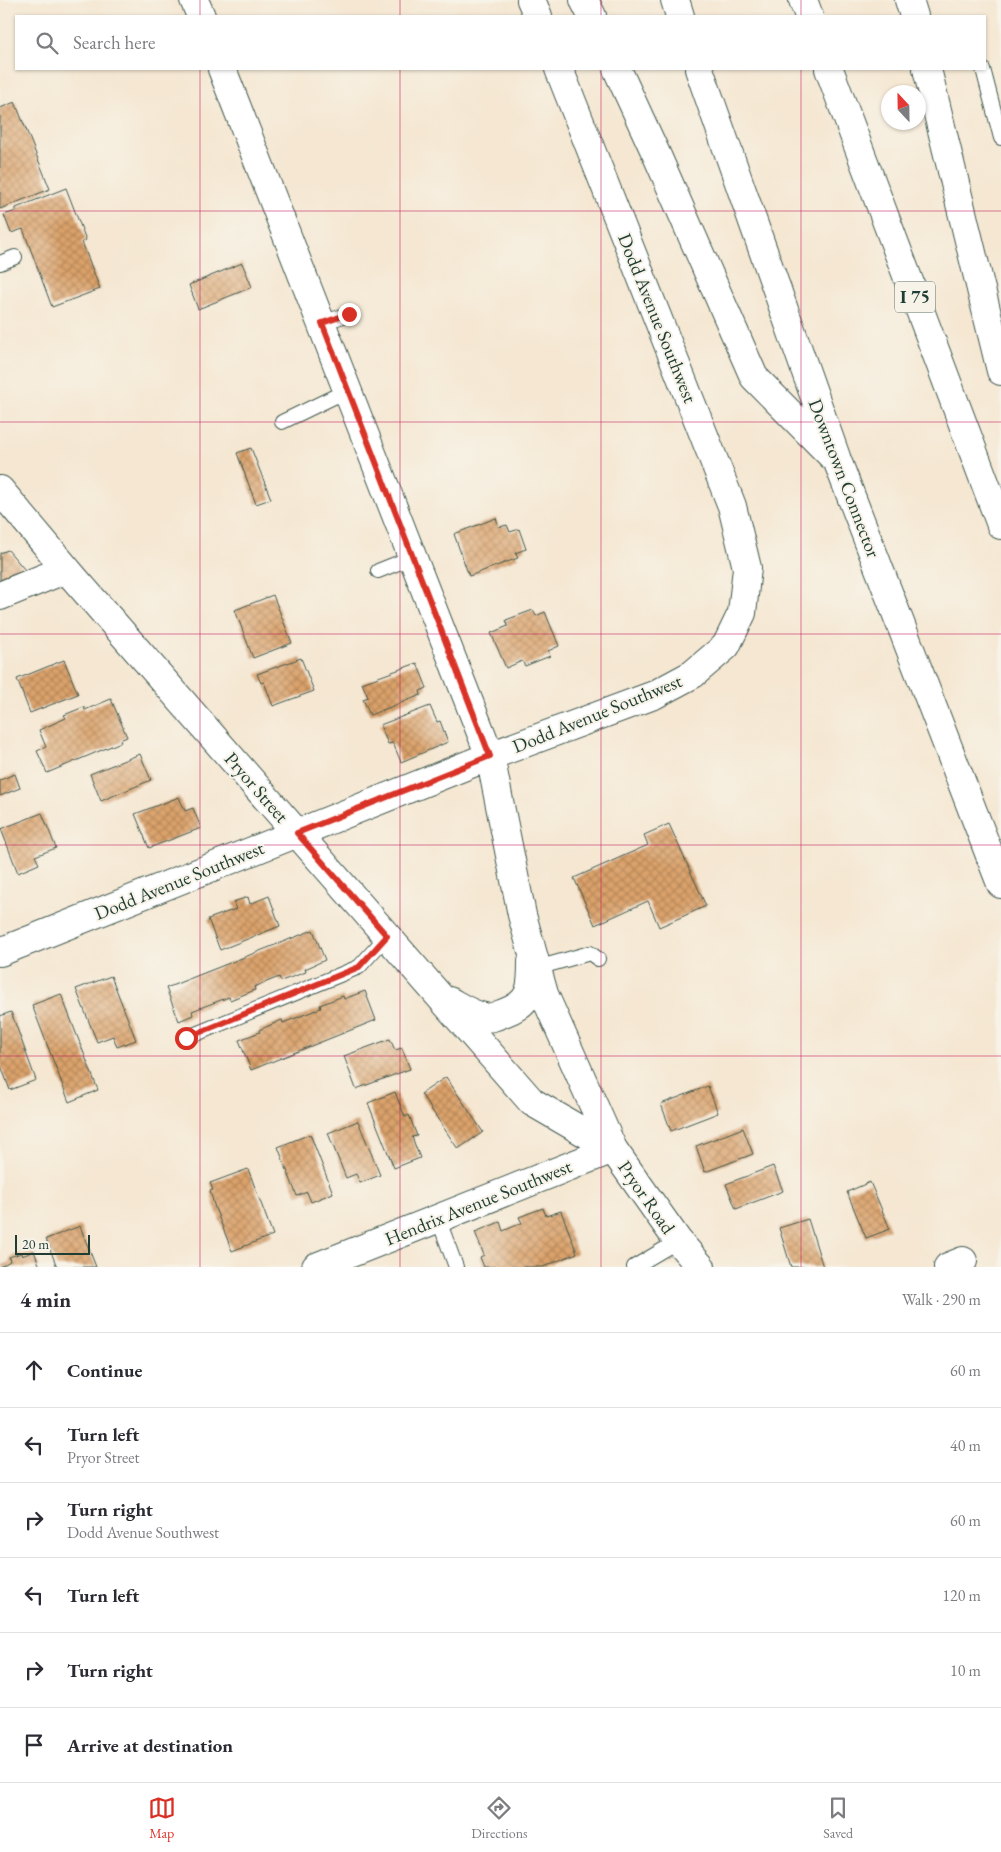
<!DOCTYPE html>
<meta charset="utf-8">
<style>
body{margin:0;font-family:"EB Garamond",serif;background:#f2f2f3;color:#2b2b33}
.compass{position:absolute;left:881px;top:85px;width:45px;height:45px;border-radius:50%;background:#fff;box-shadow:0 1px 4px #0004;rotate:338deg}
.scale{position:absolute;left:15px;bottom:12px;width:75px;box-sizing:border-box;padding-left:5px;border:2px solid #1f3d34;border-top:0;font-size:14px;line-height:18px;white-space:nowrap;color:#1f3d34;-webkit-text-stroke:4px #f7f3e8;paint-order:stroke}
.stop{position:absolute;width:15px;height:15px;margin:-11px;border:4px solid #d93025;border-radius:50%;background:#fff}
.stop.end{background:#d93025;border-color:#fff;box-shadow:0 1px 5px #0008}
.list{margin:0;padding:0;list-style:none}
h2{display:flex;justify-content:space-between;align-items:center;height:65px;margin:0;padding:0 20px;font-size:21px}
h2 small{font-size:16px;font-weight:400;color:#7c7c81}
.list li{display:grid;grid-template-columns:32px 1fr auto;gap:15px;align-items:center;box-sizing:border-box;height:75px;padding:0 20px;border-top:1px solid #e1e1e2}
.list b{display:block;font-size:19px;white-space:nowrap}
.list p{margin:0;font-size:16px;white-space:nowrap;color:#7c7c81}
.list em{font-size:16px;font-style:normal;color:#7c7c81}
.icon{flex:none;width:28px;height:28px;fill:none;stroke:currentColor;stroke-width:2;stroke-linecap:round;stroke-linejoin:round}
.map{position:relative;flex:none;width:1001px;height:1267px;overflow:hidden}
.search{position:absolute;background:#fff;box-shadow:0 1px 4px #0004;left:15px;right:15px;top:15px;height:55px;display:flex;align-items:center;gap:12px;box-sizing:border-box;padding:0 18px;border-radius:0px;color:#7c7c81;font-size:19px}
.sheet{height:515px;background:#fff}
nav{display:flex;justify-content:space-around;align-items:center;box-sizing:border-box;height:70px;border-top:1px solid #e1e1e2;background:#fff;font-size:14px;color:#7c7c81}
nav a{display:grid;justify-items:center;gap:2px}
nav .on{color:#d93025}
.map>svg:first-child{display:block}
.building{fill:url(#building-cross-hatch)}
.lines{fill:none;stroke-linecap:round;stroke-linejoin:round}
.service-casing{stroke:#3f564c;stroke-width:16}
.minor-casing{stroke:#3f564c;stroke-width:30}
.secondary-casing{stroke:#3f564c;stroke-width:30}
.motorway-casing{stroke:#3f564c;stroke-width:30}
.service{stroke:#fff;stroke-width:14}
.minor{stroke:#fff;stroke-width:28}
.secondary{stroke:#fff;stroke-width:28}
.motorway{stroke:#fff;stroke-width:28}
.route{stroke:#d93025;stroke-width:6}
.grid{fill:none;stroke:#c2185b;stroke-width:1;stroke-opacity:0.55}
.labels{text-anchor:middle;stroke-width:4;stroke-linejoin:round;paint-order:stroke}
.shield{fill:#f7f3e8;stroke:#60746a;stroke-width:1}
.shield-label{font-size:18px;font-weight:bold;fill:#1f3d34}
.street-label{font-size:19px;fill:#1f3d34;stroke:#f7f3e8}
</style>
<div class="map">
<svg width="1001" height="1267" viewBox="0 0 1001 1267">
<defs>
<pattern id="building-cross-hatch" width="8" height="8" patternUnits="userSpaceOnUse" patternTransform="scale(1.25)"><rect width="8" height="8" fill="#dca26b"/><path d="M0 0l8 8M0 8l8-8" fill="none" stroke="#b28559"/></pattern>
</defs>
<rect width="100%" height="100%" fill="#f7f3e8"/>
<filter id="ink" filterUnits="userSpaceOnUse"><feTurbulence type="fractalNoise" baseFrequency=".02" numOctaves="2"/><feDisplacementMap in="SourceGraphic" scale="10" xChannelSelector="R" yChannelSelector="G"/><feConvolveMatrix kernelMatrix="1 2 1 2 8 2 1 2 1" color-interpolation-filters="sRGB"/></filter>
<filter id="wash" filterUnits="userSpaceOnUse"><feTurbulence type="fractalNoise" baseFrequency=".0096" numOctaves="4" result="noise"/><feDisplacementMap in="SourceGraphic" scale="20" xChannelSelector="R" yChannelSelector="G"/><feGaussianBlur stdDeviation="1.12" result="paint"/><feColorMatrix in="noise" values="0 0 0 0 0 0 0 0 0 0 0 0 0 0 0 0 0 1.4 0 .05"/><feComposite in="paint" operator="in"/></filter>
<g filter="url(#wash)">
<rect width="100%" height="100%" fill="#f5e7d2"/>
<g id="blocks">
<path class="building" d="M15,102L50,189L0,209V108Z
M66,188L86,240L82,242L100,289L52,307L23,229L11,233L4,215L16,211V208Z
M242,263L252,287L198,309L189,285Z
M251,448L271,499L256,504L237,453Z
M496,518L499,527L507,525L510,532L519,529L526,549L515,553L518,558L469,576L454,534Z
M8,550L25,570L0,580V553Z
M273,595L292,643L253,658L235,610Z
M533,610L536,616L545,612L559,646L548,651L550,656L525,666L522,661L506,668L491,633L508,626L506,620Z
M301,658L314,691L273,706L264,682L261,683L257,674Z
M64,660L78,694L30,713L17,679Z
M417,663L427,688L420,691L421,695L370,715L363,699L368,697L362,683Z
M111,699L127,737L120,740L121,742L47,773L37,751L46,747L39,730L66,718L64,715L84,707L85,710Z
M430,706L437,722L440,721L448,742L401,762L393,743L388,744L380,725Z
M140,754L151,780L101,801L90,774Z
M15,774L20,788L0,796V780Z
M179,797L185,811L193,808L201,828L149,848L135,814Z
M42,813L56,848L35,856L39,864L18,873L1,829Z
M669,824L706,906L659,927L648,901L595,925L574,878L648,845L644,835Z
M269,896L280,926L220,950L208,919L236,909L233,902L248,897L250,904Z
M313,930L325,960L305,969L306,972L281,981L279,977L254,987L255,990L230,1000L229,997L192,1011L193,1015L179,1021L166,988Z
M111,976L136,1040L117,1047L113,1036L97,1042L76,989Z
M365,991L376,1020L251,1070L239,1040L260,1032L259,1030L282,1020L283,1023L321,1008L320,1005L343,996L344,999Z
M61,994L98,1090L69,1102L32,1005Z
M11,1012L36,1080L10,1090L0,1063V1016Z
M390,1039L395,1050L402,1048L410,1069L356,1089L344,1056Z
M446,1077L483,1132L458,1149L421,1094Z
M708,1086L718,1113L671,1131L661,1104Z
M395,1092L405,1117L409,1115L417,1136L412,1137L420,1158L394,1168L368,1103Z
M358,1121L380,1175L360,1183L356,1174L346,1178L328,1133Z
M743,1128L753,1154L705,1172L696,1146Z
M310,1134L333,1193L311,1202L307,1192L297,1196L278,1147Z
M773,1166L783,1191L736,1209L726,1184Z
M248,1169L273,1235L232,1251L215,1208L210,1191L213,1190L210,1183Z
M870,1182L890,1229L866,1238L847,1192Z
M543,1208L546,1216L561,1211L577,1253L543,1267H484L480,1257L484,1255L475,1232L500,1222L503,1231L522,1223L519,1217Z
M808,1219L823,1267H791L779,1228Z
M80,1226L96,1267H57L46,1239Z
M34,1251L40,1267H0L10,1261L9,1257L21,1253L22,1256Z"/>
</g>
</g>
<g filter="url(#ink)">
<use href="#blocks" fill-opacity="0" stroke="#3f564c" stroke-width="1"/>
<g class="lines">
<defs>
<path id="service" d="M983,69L1001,138
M0,263L15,257
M322,323L349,314
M282,422L348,390
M378,571L413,557
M537,968L590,953L598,959
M186,1038L359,967L387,936
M438,1218L456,1267
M634,1267L678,1241"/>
<path id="minor" d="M531,0L538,16
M0,596L66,569
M0,952L490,756L654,695L693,674L726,646L742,613L747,568L732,506L559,69
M316,1267L613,1149
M948,1267L963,1261"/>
<path id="secondary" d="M194,0L201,16
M222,69L490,756L522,915L544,994L613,1149L678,1241L701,1267
M0,490L74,578L532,1102L613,1149
M449,1001C460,1007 470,1014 484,1017C492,1019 498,1015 506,1012C532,1002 532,987 532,962"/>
<path id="motorway" d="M584,0L592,16
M675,0L680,16
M803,0L809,16
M909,0L914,16
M617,69L658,158L754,377L832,456
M699,69L837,460L1001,884
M829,69L1001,525
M927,69L1001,371"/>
</defs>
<use href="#service" class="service-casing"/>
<use href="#minor" class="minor-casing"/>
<use href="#secondary" class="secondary-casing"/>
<use href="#motorway" class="motorway-casing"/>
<use href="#service" class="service"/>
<use href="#minor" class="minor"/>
<use href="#secondary" class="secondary"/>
<use href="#motorway" class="motorway"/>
</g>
</g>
<g class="lines" filter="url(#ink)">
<path class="route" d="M186,1038L359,967L387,936L297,833L490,756L322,323L349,314"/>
</g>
<path class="grid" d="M200,0V16M400,0V16M601,0V16M801,0V16M200,69V1267M400,69V1267M601,69V1267M801,69V1267M0,211H1001M0,422H1001M0,634H1001M0,845H1001M0,1056H1001"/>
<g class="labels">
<rect class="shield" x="895" y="281.5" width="40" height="31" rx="4"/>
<g class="shield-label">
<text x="915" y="303">I 75</text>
</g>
<g class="street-label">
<text transform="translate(658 318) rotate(68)" y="7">Dodd Avenue Southwest</text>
<text transform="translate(845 478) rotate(69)" y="7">Downtown Connector</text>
<text transform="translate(597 713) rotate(-22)" y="7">Dodd Avenue Southwest</text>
<text transform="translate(257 787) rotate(49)" y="7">Pryor Street</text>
<text transform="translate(179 880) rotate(-22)" y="7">Dodd Avenue Southwest</text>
<text transform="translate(647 1197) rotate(55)" y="7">Pryor Road</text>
<text transform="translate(478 1202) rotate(-22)" y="7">Hendrix Avenue Southwest</text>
</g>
</g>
</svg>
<svg class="compass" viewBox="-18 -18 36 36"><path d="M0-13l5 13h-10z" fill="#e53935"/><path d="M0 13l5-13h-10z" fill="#7c7c81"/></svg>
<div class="scale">20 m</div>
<div class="stop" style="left:186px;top:1038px"></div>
<div class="stop end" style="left:349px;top:314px"></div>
<div class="search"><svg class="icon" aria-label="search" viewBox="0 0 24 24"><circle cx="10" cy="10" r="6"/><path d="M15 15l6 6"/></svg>Search here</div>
</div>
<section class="sheet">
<h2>4 min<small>Walk · 290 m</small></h2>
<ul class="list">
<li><svg class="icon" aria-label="ahead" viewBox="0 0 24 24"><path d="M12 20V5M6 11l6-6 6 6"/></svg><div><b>Continue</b></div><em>60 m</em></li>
<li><svg class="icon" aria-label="left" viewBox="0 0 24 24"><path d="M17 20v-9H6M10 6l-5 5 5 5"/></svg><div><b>Turn left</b><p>Pryor Street</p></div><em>40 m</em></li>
<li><svg class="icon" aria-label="right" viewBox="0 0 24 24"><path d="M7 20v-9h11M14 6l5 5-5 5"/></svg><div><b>Turn right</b><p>Dodd Avenue Southwest</p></div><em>60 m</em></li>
<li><svg class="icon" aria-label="left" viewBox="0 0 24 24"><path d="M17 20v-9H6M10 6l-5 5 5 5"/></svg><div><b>Turn left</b></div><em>120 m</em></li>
<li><svg class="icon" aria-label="right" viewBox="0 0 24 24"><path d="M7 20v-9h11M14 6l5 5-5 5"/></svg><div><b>Turn right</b></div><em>10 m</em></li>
<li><svg class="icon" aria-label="arrive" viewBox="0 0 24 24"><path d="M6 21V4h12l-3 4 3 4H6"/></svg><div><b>Arrive at destination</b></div></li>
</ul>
</section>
<nav>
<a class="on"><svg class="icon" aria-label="map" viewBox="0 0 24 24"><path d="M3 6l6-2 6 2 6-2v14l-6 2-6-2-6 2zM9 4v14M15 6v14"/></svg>Map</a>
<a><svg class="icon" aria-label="directions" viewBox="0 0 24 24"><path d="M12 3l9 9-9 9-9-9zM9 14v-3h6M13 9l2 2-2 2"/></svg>Directions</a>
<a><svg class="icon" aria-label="saved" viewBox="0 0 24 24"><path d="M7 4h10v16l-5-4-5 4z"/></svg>Saved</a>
</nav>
